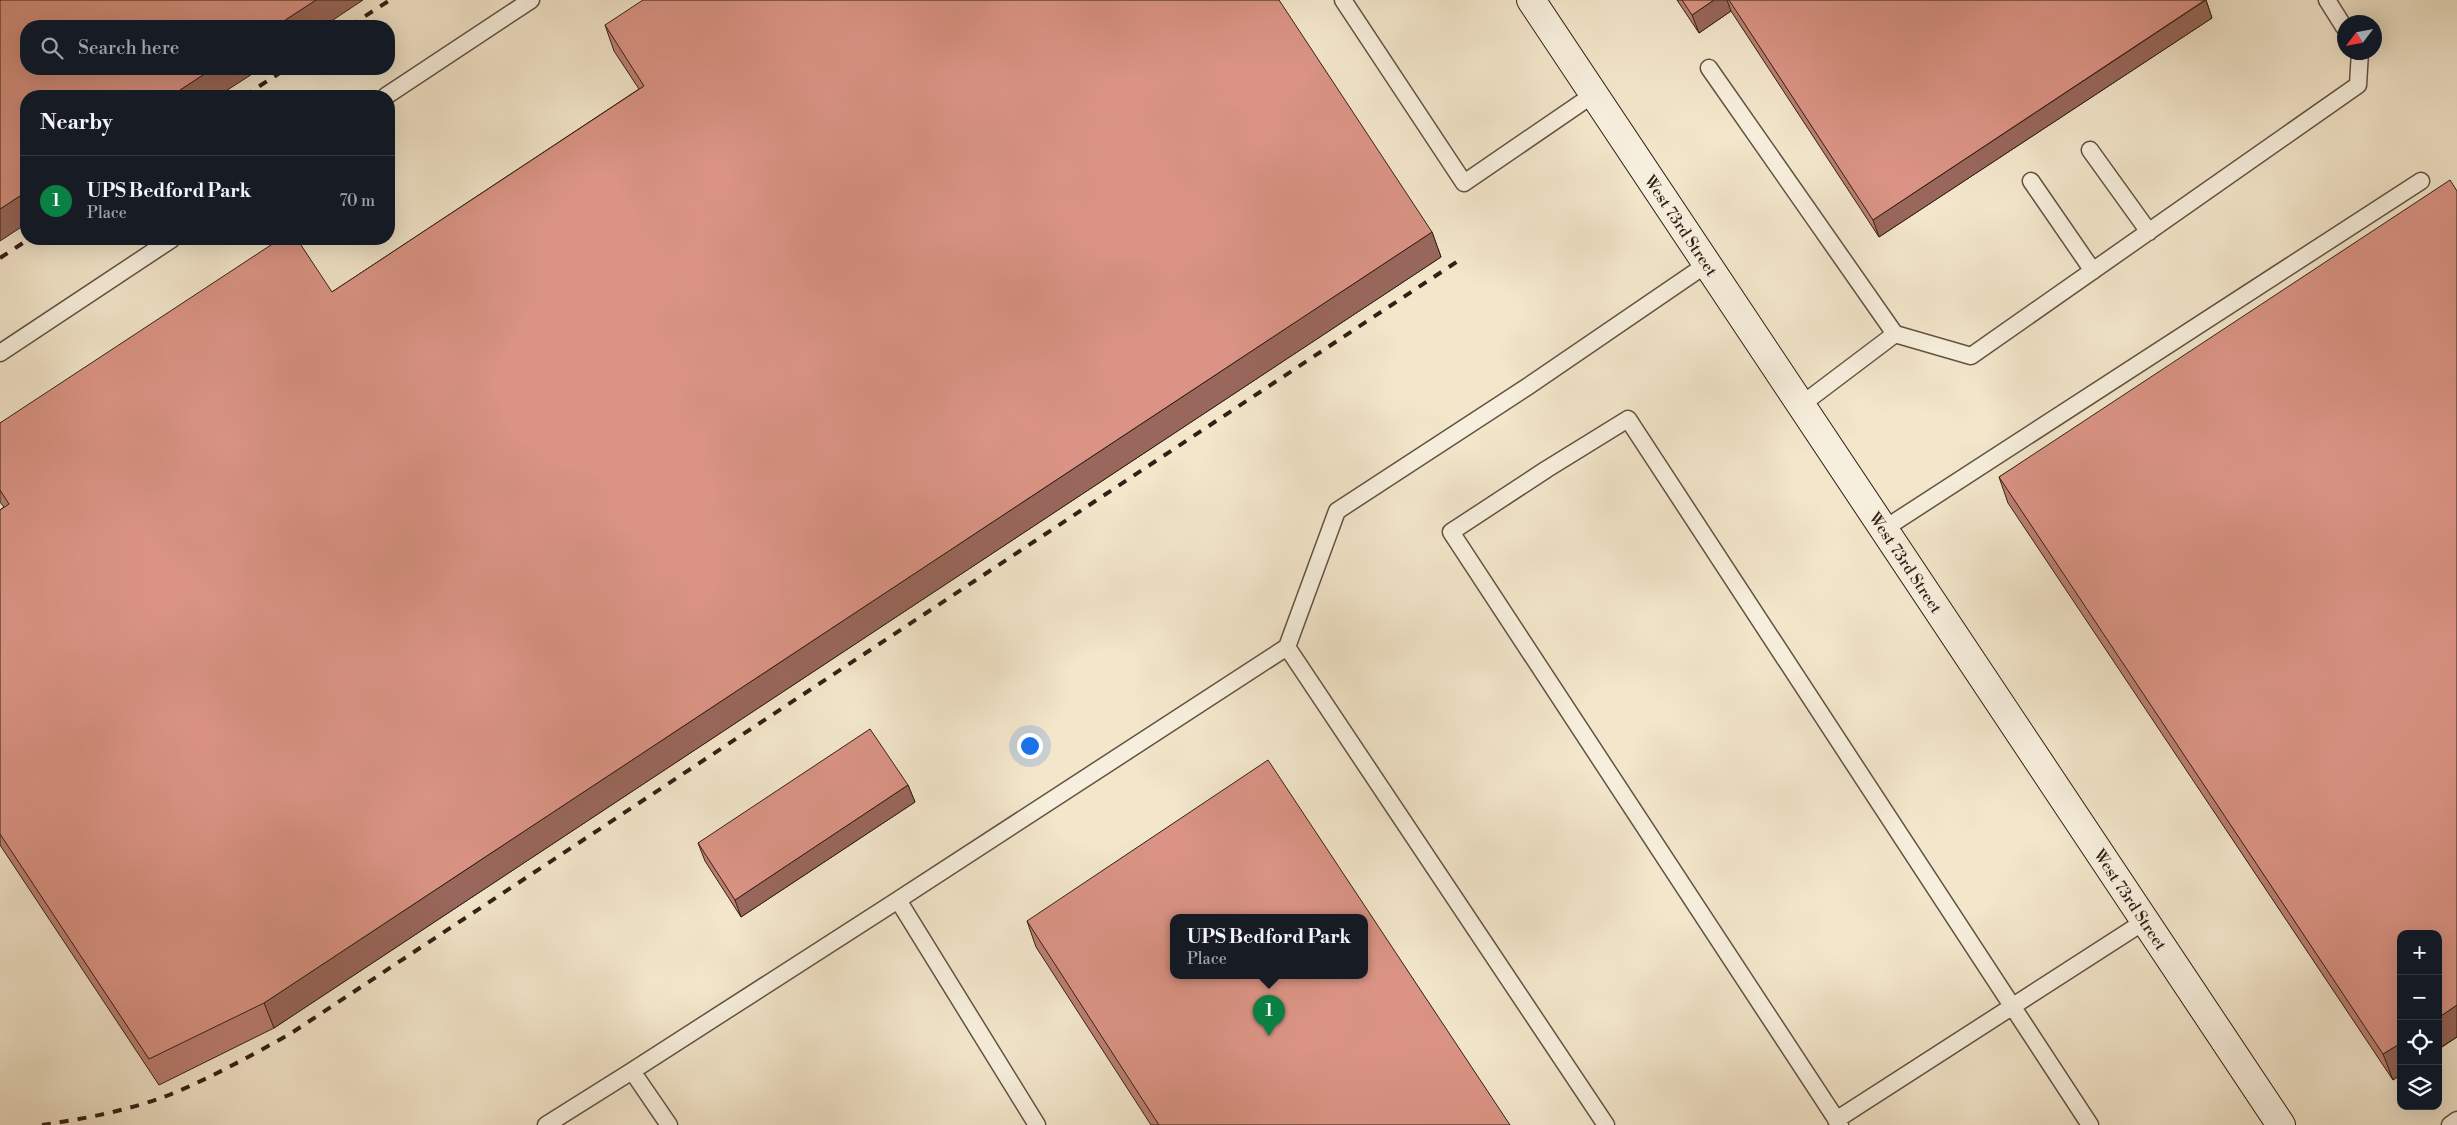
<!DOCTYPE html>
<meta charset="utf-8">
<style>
body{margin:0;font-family:"Libre Bodoni",serif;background:#20242c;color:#f1f3f6}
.controls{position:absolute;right:15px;bottom:15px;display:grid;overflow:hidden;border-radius:10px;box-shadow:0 5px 20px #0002}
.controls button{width:45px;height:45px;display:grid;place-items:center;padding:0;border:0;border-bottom:1px solid #363941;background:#171b24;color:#f1f3f6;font:25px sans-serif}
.compass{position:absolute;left:2337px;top:15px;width:45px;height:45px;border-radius:50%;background:#171b24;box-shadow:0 5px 20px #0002;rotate:238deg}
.you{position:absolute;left:1029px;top:745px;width:18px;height:18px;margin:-12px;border:4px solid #fff;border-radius:50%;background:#1a73e8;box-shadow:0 0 0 8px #1a73e833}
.badge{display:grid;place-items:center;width:32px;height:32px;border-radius:50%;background:#0b8043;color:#fff;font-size:16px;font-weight:700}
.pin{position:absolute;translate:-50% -41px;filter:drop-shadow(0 1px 2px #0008)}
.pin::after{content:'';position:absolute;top:26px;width:18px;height:15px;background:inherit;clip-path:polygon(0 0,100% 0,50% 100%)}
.popup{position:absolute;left:1170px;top:914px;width:198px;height:65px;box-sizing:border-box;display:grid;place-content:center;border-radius:10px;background:#171b24;filter:drop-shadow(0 1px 4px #0005);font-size:16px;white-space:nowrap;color:#9ea1a6}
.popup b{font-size:19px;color:#f1f3f6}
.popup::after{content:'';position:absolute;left:50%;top:100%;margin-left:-10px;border:10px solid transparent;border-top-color:#171b24}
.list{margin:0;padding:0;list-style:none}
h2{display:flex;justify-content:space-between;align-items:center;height:65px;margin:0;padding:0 20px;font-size:21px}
h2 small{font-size:16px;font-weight:400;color:#9ea1a6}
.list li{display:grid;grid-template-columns:32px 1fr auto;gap:15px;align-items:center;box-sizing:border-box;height:90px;padding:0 20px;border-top:1px solid #363941}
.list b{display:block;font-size:19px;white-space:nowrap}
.list p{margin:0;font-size:16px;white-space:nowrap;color:#9ea1a6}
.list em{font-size:16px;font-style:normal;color:#9ea1a6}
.icon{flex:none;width:28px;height:28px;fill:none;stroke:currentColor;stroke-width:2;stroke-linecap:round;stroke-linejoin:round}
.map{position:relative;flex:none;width:2457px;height:1125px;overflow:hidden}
.search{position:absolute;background:#171b24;box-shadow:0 5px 20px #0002;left:20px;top:20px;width:375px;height:55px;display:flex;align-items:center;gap:12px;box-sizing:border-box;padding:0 18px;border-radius:20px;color:#9ea1a6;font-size:19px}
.panel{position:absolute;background:#171b24;box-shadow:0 5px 20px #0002;left:20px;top:90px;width:375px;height:155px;border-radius:20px}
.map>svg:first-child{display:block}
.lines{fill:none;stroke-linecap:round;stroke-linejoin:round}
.lane-casing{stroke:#625242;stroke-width:19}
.secondary-casing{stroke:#322015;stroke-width:30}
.lane{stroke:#f7efdd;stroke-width:16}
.secondary{stroke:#f7efdd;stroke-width:28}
.rail{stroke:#322015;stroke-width:4;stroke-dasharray:9 9;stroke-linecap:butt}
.wall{fill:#bb7e72;stroke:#322015}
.shaded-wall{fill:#99675c;stroke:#322015}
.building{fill:#da9384;stroke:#322015;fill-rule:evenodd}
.labels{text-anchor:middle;stroke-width:4;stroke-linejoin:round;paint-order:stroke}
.street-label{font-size:16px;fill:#322015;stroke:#f7efdd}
</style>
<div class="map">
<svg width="2457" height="1125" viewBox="0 0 2457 1125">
<rect width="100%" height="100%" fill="#f3e6cb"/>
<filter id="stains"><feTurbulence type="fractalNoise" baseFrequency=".004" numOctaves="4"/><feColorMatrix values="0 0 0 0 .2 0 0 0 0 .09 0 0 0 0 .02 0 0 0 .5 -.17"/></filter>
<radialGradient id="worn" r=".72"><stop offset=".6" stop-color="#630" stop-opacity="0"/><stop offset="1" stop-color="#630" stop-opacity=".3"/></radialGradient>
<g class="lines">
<defs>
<path id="lane" d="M1343,0L1464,183L1594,94
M2327,0L2344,27
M1709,68L1895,334
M386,96L531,0
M2090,150L2149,232
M2031,181L2093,271
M0,353L172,239
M1801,405L1895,334L1971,356L2358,85L2360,52
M1884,529L2421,181
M1287,647L1606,1125
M1836,1120L2145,921
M546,1125L632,1071
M669,1125L632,1071L898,900
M1037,1125L898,900L1287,647L1337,511L1527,387L1707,264
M1840,1125L1451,532L1547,469L1628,419L2090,1125
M2450,1125L2457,1120"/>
<g id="secondary">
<path id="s1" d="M1531,0L2281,1125"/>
</g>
</defs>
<use href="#lane" class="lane-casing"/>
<use href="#secondary" class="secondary-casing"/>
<use href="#lane" class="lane"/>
<use href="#secondary" class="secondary"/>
<path class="rail" d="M350,26L390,0
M244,96L286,69
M0,258L29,239
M42,1125C84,1119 130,1110 169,1095C211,1078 250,1056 290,1034L1461,259"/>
</g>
<path class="wall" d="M1677,0H2206L2212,18L1879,237L1731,11L1699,33Z
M605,25L1432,232L1441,257L274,1028L159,1085L0,845V510L4,507L0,502V423L332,292L639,89L614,51Z
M2457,191V1037L2393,1080L2008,503L1999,477Z
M908,785L915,802L741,917L705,861L698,843Z
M1027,921L1510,1125H1151L1036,947Z"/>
<path class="shaded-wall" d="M316,0H363L324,26H276Z
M1714,0H1727L1731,11L1699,33L1692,15Z
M2206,0L2212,18L1879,237L1873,220Z
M212,69H260L218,96H171Z
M26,192V224L0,241V209Z
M1432,232L1441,257L274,1028L264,1003Z
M908,785L915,802L741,917L735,900Z
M2457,1005V1037L2438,1049V1018Z
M2401,1043V1074L2393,1080L2383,1054Z"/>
<path class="building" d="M0,0H316L276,26H26V69H212L171,96H26V192L0,209Z
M643,0H1279L1432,232L264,1003L149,1059L0,834V510L9,504L0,490V423L280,239H297L332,292L644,86L605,25Z
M1682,0H1714L1692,15Z
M1729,0H2205L1873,220Z
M2450,180L2457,191V1005L2438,1018V934H2401V1043L2383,1054L1999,477Z
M870,729L908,785L735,900L698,843Z
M1268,760L1510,1125H1159L1027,921ZM1174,917H1364V975H1174Z"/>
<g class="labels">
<g class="street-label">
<text dy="6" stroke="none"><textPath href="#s1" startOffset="271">West 73rd Street</textPath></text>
<text dy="6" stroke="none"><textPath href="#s1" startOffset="676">West 73rd Street</textPath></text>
<text dy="6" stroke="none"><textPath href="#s1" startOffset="1081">West 73rd Street</textPath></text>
</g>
</g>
<rect width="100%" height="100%" filter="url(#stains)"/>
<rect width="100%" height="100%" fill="url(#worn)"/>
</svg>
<div class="controls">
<button>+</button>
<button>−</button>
<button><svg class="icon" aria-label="locate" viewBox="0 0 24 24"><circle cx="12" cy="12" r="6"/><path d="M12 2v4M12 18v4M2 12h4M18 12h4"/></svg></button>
<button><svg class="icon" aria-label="layers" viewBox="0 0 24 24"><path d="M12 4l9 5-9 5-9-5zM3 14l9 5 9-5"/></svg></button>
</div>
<svg class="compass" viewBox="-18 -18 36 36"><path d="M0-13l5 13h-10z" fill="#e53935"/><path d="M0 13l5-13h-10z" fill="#9ea1a6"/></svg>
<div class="you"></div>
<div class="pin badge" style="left:1269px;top:1036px">1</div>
<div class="popup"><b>UPS Bedford Park</b>Place</div>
<div class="search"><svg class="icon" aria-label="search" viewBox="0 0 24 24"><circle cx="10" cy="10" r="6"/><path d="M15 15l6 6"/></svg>Search here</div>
<section class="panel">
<h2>Nearby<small></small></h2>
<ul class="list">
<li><span class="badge">1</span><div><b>UPS Bedford Park</b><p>Place</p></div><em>70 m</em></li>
</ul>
</section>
</div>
